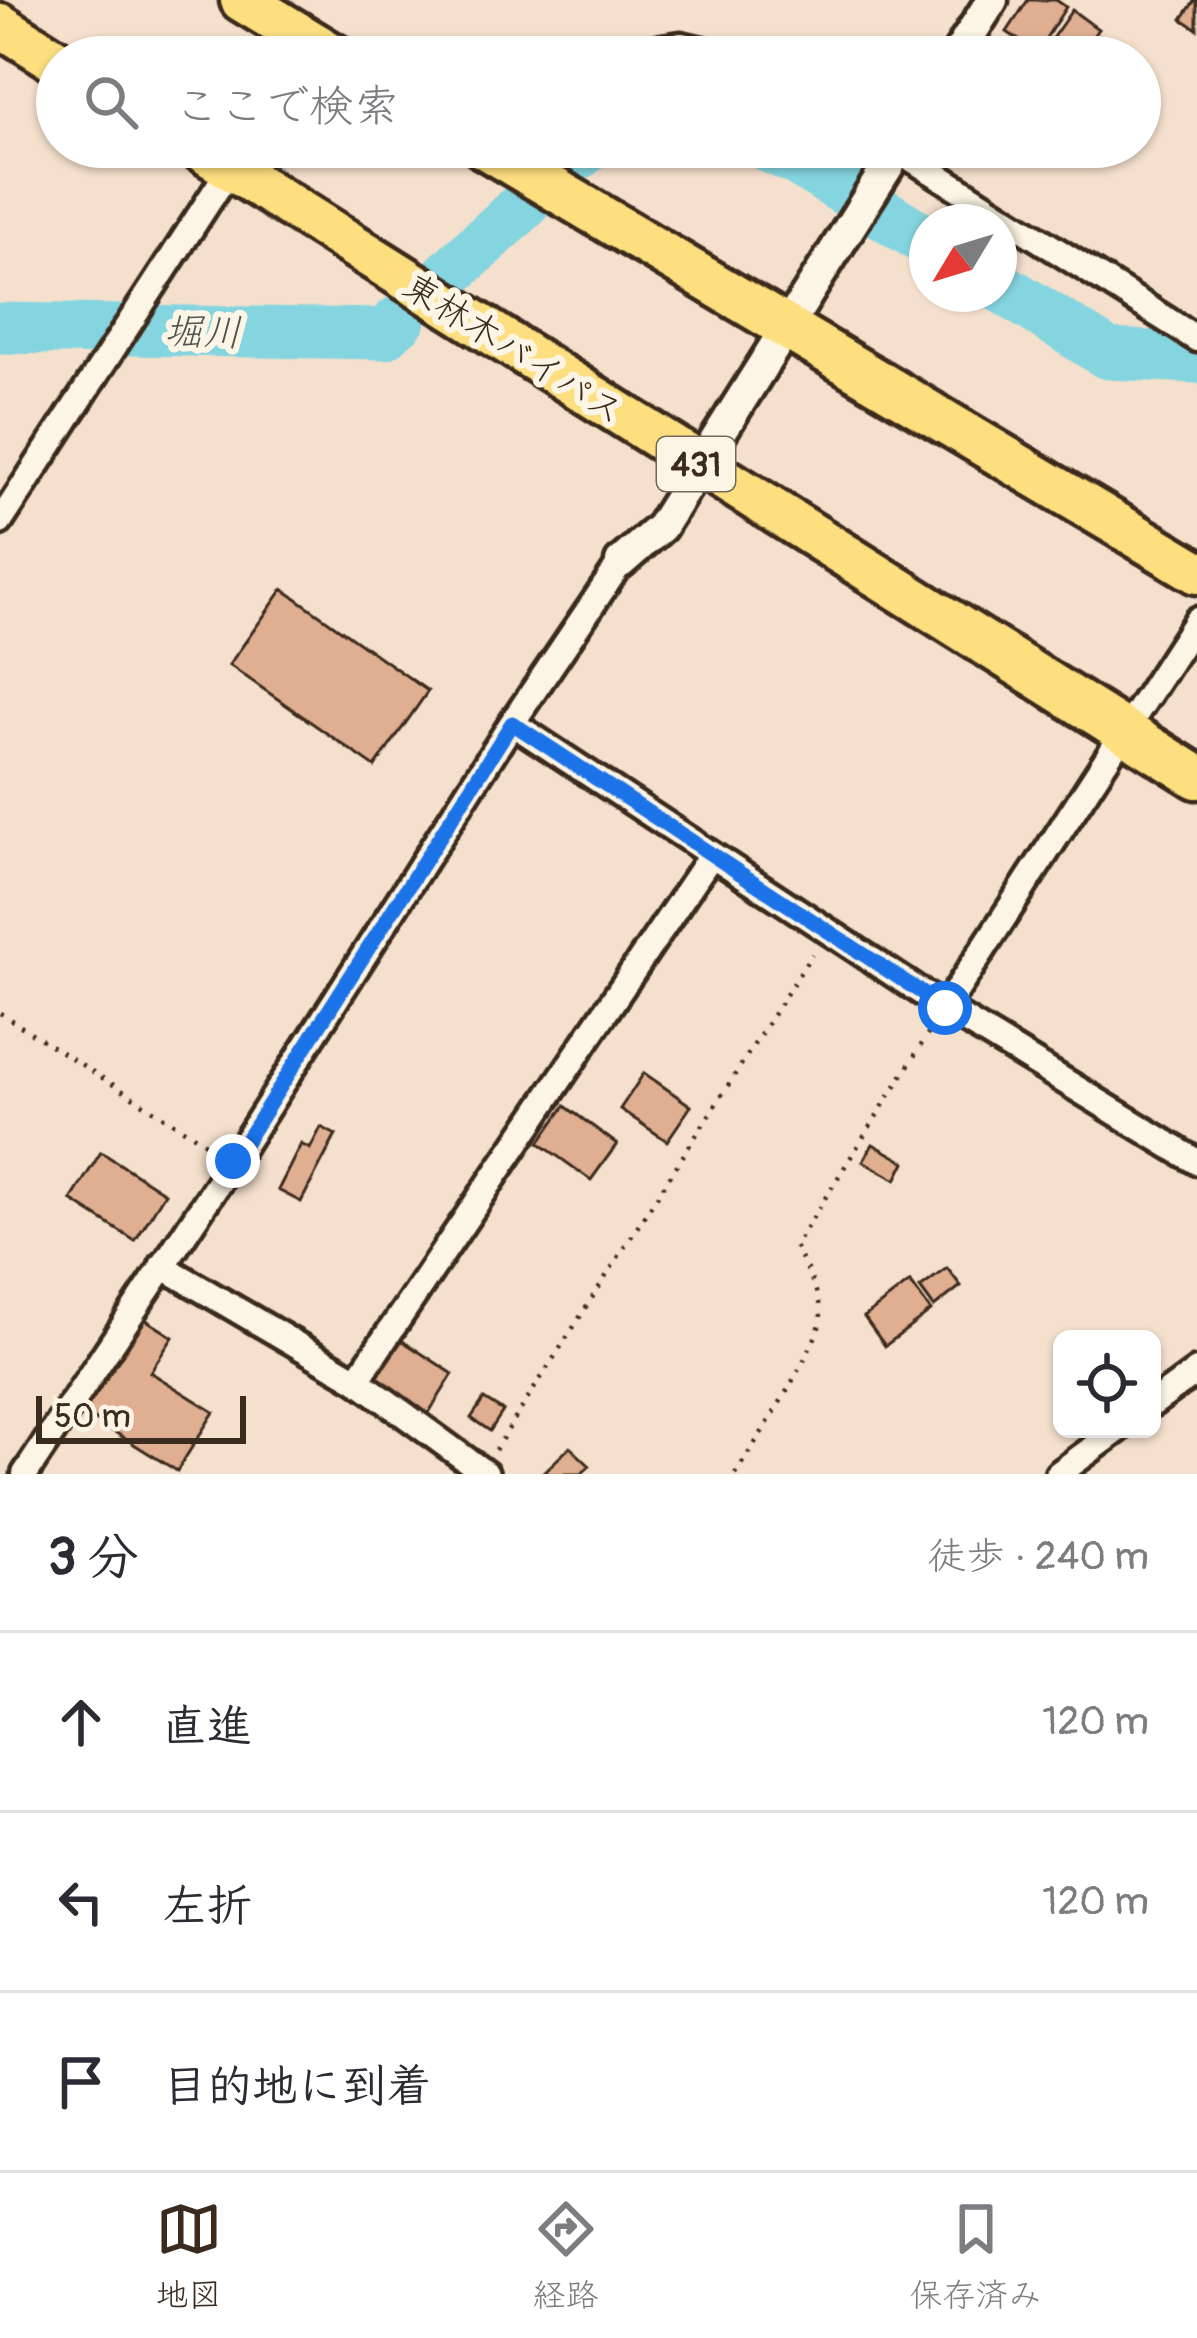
<!DOCTYPE html>
<html lang="ja">
<meta charset="utf-8">
<style>
body{margin:0;font-family:Pangolin,"Klee One",sans-serif;background:#f7f7f7;color:#2b2b33}
.controls{position:absolute;right:36px;bottom:36px;display:grid;overflow:hidden;border-radius:18px;box-shadow:0 3px 9px #0004}
.controls button{width:108px;height:108px;display:grid;place-items:center;padding:0;border:0;border-bottom:3px solid #e1e1e2;background:#fff;color:#2b2b33;font:60px sans-serif}
.compass{position:absolute;left:909px;top:204px;width:108px;height:108px;border-radius:50%;background:#fff;box-shadow:0 3px 9px #0004;rotate:232deg}
.scale{position:absolute;left:36px;bottom:30px;width:210px;box-sizing:border-box;padding-left:12px;border:6px solid #3b2a1e;border-top:0;font-size:33px;line-height:42px;white-space:nowrap;color:#3b2a1e;-webkit-text-stroke:9px #fcf5e5;paint-order:stroke}
.stop{position:absolute;width:36px;height:36px;margin:-27px;border:9px solid #1a73e8;border-radius:50%;background:#fff}
.stop.end{background:#1a73e8;border-color:#fff;box-shadow:0 3px 12px #0008}
.list{margin:0;padding:0;list-style:none}
h2{display:flex;justify-content:space-between;align-items:center;height:156px;margin:0;padding:0 48px;font-size:51px}
h2 small{font-size:39px;font-weight:400;color:#7c7c81}
.list li{display:grid;grid-template-columns:78px 1fr auto;gap:36px;align-items:center;box-sizing:border-box;height:180px;padding:0 48px;border-top:3px solid #e1e1e2}
.list b{display:block;font-size:45px;white-space:nowrap}
.list em{font-size:39px;font-style:normal;color:#7c7c81}
.icon{flex:none;width:66px;height:66px;fill:none;stroke:currentColor;stroke-width:2;stroke-linecap:round;stroke-linejoin:round}
.map{position:relative;flex:none;width:1197px;height:1474px;overflow:hidden}
.search{position:absolute;background:#fff;box-shadow:0 3px 9px #0004;left:36px;right:36px;top:36px;height:132px;display:flex;align-items:center;gap:30px;box-sizing:border-box;padding:0 42px;border-radius:66px;color:#7c7c81;font-size:45px}
.sheet{height:696px;background:#fff}
nav{display:flex;justify-content:space-around;align-items:center;box-sizing:border-box;height:168px;border-top:3px solid #e1e1e2;background:#fff;font-size:33px;color:#7c7c81}
nav a{display:grid;justify-items:center;gap:6px}
nav .on{color:#3b2a1e}
.map>svg:first-child{display:block}
.lines{fill:none;stroke-linecap:round;stroke-linejoin:round}
.river{stroke:#85d5e1;stroke-width:51}
.building{fill:#e0af92;stroke:#3b2a1e;stroke-width:3}
.minor-casing{stroke:#3b2a1e;stroke-width:33}
.tertiary-casing{stroke:#3b2a1e;stroke-width:39}
.trunk-casing{stroke:#3b2a1e;stroke-width:51}
.path{stroke:#3b2a1e;stroke-width:4.5;stroke-dasharray:3 9;stroke-linecap:butt}
.minor{stroke:#fcf5e5;stroke-width:24}
.tertiary{stroke:#fcf5e5;stroke-width:30}
.trunk{stroke:#fddf80;stroke-width:42}
.route{stroke:#1a73e8;stroke-width:15}
.labels{text-anchor:middle;stroke-width:12;stroke-linejoin:round;paint-order:stroke}
.shield{fill:#fcf5e5;stroke:#75675a;stroke-width:3}
.shield-label{font-size:33px;font-weight:bold;fill:#3b2a1e}
.street-label{font-size:36px;fill:#3b2a1e;stroke:#fcf5e5}
.water-label{font-size:39px;font-style:italic;fill:#4e554f;stroke:#fcf5e5}
</style>
<div class="map">
<svg width="1197" height="1474" viewBox="0 0 1197 1474">
<rect width="100%" height="100%" fill="#f4e0cc"/>
<filter id="ink" filterUnits="userSpaceOnUse"><feTurbulence type="fractalNoise" baseFrequency=".00833" numOctaves="2"/><feDisplacementMap in="SourceGraphic" scale="24" xChannelSelector="R" yChannelSelector="G"/><feConvolveMatrix kernelMatrix="1 2 1 2 8 2 1 2 1" color-interpolation-filters="sRGB"/></filter>
<g filter="url(#ink)">
<g class="lines">
<path class="river" d="M768,147L798,161L927,241
M578,155L587,147
M448,275L526,203
M999,286L1108,354L1197,358
M0,328L384,334L400,320"/>
</g>
<path class="building" d="M1028,0H1056L1066,7L1037,52L1007,32Z
M1195,0H1197V29L1182,19Z
M1072,10L1098,29L1078,57H1039Z
M1100,36L1131,57H1086Z
M283,589L428,691L375,767L229,665Z
M644,1073L691,1106L667,1141L620,1109Z
M565,1106L617,1144L591,1180L539,1143Z
M321,1127L336,1135L301,1202L278,1190L301,1144L310,1149Z
M873,1144L905,1162L896,1180L863,1161Z
M101,1152L165,1193L135,1241L71,1200Z
M947,1268L961,1286L934,1307L920,1288Z
M910,1282L931,1311L885,1346L864,1317Z
M140,1316L173,1337L150,1372L214,1412L177,1471L81,1411Z
M395,1336L453,1374L428,1414L370,1376Z
M484,1399L503,1411L490,1431L471,1418Z
M570,1447L590,1466L581,1474H542Z"/>
<g class="lines">
<defs>
<path id="minor" d="M605,57L681,45L733,57
M893,147L1197,339
M0,522L244,147
M512,723L945,1008L1197,1162
M945,1008L1197,620
M162,1266L357,1380L486,1474
M357,1380L710,857
M1152,1404L1197,1371
M25,1474L233,1161L512,723L621,562
M1058,1474L1119,1429"/>
<path id="tertiary" d="M956,57L992,0
M621,562L661,527L900,147"/>
<path id="trunk" d="M242,0L336,57
M0,25L57,61
M197,147L1197,777
M484,147L1197,572"/>
</defs>
<use href="#minor" class="minor-casing"/>
<use href="#tertiary" class="tertiary-casing"/>
<use href="#trunk" class="trunk-casing"/>
<path class="path" d="M0,1013L213,1148
M495,1450L812,954
M735,1474C751,1450 822,1340 821,1317C820,1292 806,1268 795,1246L930,1031"/>
<use href="#minor" class="minor"/>
<use href="#tertiary" class="tertiary"/>
<use href="#trunk" class="trunk"/>
</g>
</g>
<g class="lines" filter="url(#ink)">
<path class="route" d="M233,1161L512,723L945,1008"/>
</g>
<g class="labels">
<rect class="shield" x="657" y="437" width="78" height="54" rx="9"/>
<g class="shield-label">
<text x="696" y="476">431</text>
</g>
<g class="street-label">
<text transform="translate(514 348) rotate(32)" y="13">東林木バイパス</text>
</g>
<g class="water-label">
<text transform="translate(203 331) rotate(1)" y="14">堀川</text>
</g>
</g>
</svg>
<div class="controls">
<button><svg class="icon" aria-label="locate" viewBox="0 0 24 24"><circle cx="12" cy="12" r="6"/><path d="M12 2v4M12 18v4M2 12h4M18 12h4"/></svg></button>
</div>
<svg class="compass" viewBox="-18 -18 36 36"><path d="M0-13l5 13h-10z" fill="#e53935"/><path d="M0 13l5-13h-10z" fill="#7c7c81"/></svg>
<div class="scale">50 m</div>
<div class="stop" style="left:945px;top:1008px"></div>
<div class="stop end" style="left:233px;top:1161px"></div>
<div class="search"><svg class="icon" aria-label="search" viewBox="0 0 24 24"><circle cx="10" cy="10" r="6"/><path d="M15 15l6 6"/></svg>ここで検索</div>
</div>
<section class="sheet">
<h2>3 分<small>徒歩 · 240 m</small></h2>
<ul class="list">
<li><svg class="icon" aria-label="ahead" viewBox="0 0 24 24"><path d="M12 20V5M6 11l6-6 6 6"/></svg><div><b>直進</b></div><em>120 m</em></li>
<li><svg class="icon" aria-label="left" viewBox="0 0 24 24"><path d="M17 20v-9H6M10 6l-5 5 5 5"/></svg><div><b>左折</b></div><em>120 m</em></li>
<li><svg class="icon" aria-label="arrive" viewBox="0 0 24 24"><path d="M6 21V4h12l-3 4 3 4H6"/></svg><div><b>目的地に到着</b></div></li>
</ul>
</section>
<nav>
<a class="on"><svg class="icon" aria-label="map" viewBox="0 0 24 24"><path d="M3 6l6-2 6 2 6-2v14l-6 2-6-2-6 2zM9 4v14M15 6v14"/></svg>地図</a>
<a><svg class="icon" aria-label="directions" viewBox="0 0 24 24"><path d="M12 3l9 9-9 9-9-9zM9 14v-3h6M13 9l2 2-2 2"/></svg>経路</a>
<a><svg class="icon" aria-label="saved" viewBox="0 0 24 24"><path d="M7 4h10v16l-5-4-5 4z"/></svg>保存済み</a>
</nav>
